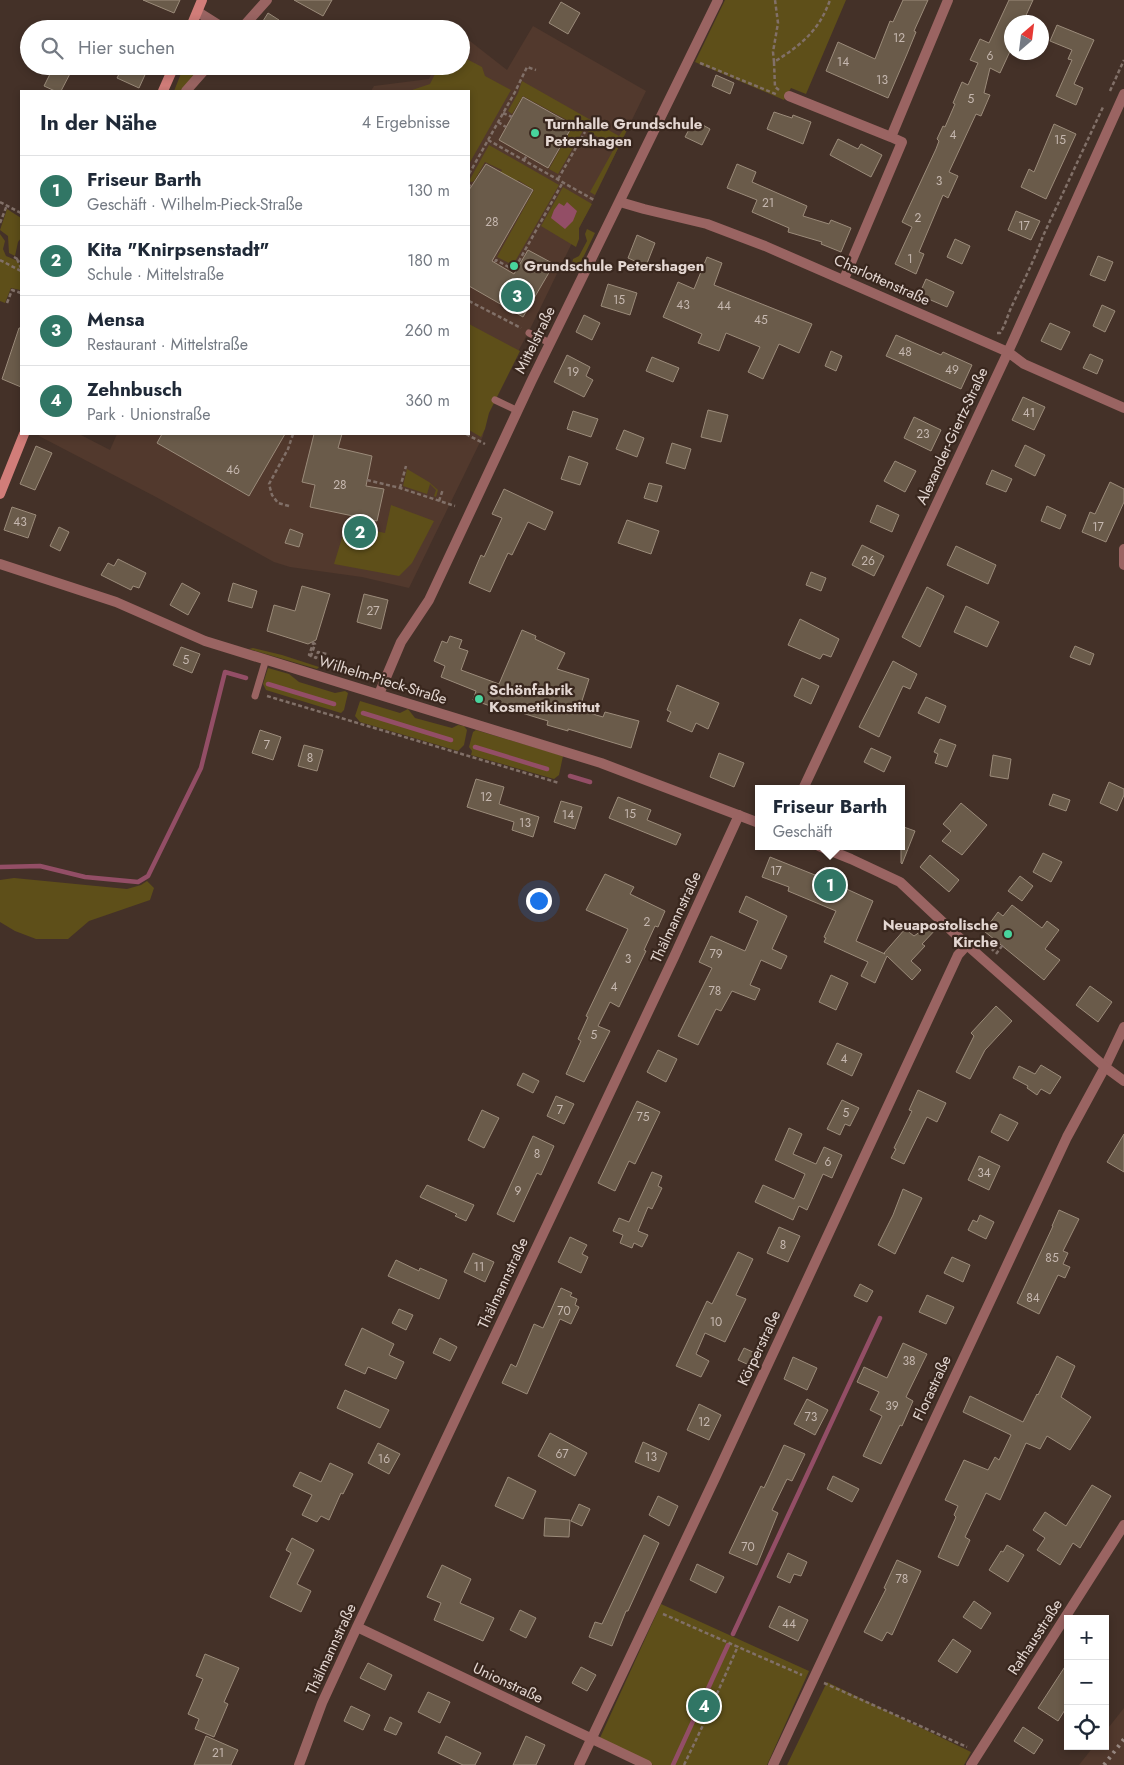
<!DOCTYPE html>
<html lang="de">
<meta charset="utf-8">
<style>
body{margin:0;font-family:Jost,sans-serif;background:#f2f2f3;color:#1f2937}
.controls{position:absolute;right:15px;bottom:15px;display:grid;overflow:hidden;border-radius:0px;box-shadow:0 2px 8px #0003}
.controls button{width:45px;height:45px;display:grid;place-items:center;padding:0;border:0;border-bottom:1px solid #e0e1e3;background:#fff;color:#1f2937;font:25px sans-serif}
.compass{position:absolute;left:1004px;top:15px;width:45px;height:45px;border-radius:50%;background:#fff;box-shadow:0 2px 8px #0003;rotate:28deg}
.you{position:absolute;left:538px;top:900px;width:18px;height:18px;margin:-12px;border:4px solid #fff;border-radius:50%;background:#1a73e8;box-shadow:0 0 0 8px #1a73e833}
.badge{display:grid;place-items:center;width:32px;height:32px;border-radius:50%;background:#317665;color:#fff;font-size:16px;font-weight:700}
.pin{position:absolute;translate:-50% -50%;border:2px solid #fff;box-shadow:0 1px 5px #0006}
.popup{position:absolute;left:755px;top:785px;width:150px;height:65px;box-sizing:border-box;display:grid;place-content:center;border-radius:0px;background:#fff;filter:drop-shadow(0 1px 4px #0005);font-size:16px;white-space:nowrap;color:#747a83}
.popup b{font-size:19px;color:#1f2937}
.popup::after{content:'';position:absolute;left:50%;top:100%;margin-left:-10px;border:10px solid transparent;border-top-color:#fff}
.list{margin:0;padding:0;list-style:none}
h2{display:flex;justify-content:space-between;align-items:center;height:65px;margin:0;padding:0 20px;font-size:21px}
h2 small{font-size:16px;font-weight:400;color:#747a83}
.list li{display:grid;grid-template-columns:32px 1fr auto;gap:15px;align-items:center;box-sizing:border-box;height:70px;padding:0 20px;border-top:1px solid #e0e1e3}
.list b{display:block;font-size:19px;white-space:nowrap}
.list p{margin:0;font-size:16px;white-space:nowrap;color:#747a83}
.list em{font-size:16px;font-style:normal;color:#747a83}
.icon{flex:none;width:28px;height:28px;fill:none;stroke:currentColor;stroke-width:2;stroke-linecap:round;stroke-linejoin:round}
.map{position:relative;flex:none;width:1124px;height:1765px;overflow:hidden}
.search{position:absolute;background:#fff;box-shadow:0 2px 8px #0003;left:20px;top:20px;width:450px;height:55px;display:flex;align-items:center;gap:12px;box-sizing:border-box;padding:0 18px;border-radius:28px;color:#747a83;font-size:19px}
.panel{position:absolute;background:#fff;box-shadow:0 2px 8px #0003;left:20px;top:90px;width:450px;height:345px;border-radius:0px}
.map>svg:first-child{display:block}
.built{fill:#52392d}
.green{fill:#5e4f19}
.water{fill:#934e66}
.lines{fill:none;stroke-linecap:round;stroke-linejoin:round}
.stream{stroke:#934e66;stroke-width:4.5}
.building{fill:#6a5b4a;stroke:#9b8b7a}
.path{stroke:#817068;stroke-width:2.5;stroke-dasharray:4 2.5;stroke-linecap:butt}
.service{stroke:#9a6462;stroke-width:7}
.minor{stroke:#9a6462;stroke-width:10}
.tertiary{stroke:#9a6462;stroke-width:10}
.secondary{stroke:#d17d79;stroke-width:10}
.rail{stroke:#978780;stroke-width:4;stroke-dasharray:2.5 5;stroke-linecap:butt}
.poi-dot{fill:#48d49d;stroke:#39271e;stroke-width:2}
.labels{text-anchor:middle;stroke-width:4.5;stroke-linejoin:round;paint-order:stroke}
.number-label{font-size:12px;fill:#c6b8b0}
.poi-label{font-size:15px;font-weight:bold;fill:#e4d7d2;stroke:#39271e;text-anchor:start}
.street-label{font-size:15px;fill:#e4d7d2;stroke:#39271e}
</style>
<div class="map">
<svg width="1124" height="1765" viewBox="0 0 1124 1765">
<rect width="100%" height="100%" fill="#443128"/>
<path class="built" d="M533,26L646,91L531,327L488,409L483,436L409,588L362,577L290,567L274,562L156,497L39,436L40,434H79L110,450L117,434H469V91H371L374,86L429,79L435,66H461V34L507,70Z
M1124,1708V1765H1079L1094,1746H1105V1732Z"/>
<path class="green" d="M725,0H846L806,94L791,88L784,100L695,62Z
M461,56L482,67L485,76L511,90L469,164V91H409L430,84L439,66H461Z
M184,66H202L180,91H174Z
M522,81L619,136L623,130L628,128L595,195L590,192L615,147L584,129L558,174L549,169L574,124L523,96L512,114L508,111L518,93Z
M489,145L559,185L513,265L497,257L534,190L518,180L514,186L498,177L502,170L485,162L474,181L472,182L469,181Z
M563,187L592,204L579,228V239L576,247L541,226Z
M7,209L21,218V238L18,242L15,256L9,253L8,236L0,230Z
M587,229L595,233L579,266L572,263L573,259L579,256L587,241L585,234Z
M0,234L5,241L3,249L6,256C10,258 15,259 18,262C24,268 23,283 20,290L11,288L5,303L0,301Z
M469,324L520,351L489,413L485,429L481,437L469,430Z
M407,469L429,482L438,490L436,497L434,496L436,490L430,484L427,494L403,486Z
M391,505L434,521L412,563L399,576L334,564L346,525L385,533Z
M253,648L282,655L319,667L317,669L249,649Z
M268,668L289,674L299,682L335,693L345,691L348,693L344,710L341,713L266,690L263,684Z
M360,701L400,713L408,709L415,718L452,728L458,725L464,726L467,730L464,745L458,751L360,722L355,716Z
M476,730L563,756L559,775L554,779L471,755L472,751L469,747L473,732Z
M14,878L127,889L141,885L147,881L154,888L150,900L89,921L68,939H36L15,931L0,922V880Z
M661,1604L809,1671L767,1765H653L599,1740Z
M827,1682L971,1752L964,1765H787Z"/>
<path class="water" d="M567,202L577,211L573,221L565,229L551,218L554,210L559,203L564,206Z"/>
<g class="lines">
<path class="stream" d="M268,684L334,704
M363,713L451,740
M475,747L547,769
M570,776L590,782
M0,867L40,866L85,877L138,882L148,876L201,768L225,672L246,678
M733,1634L880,1318
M673,1765L728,1645"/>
</g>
<path class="building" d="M143,0H180L174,13Z
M294,0H332L323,16Z
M903,0H928L914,31L916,32L907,54L888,98L826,71L838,42L875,59L890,21L893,22Z
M1009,0H1033L1023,22H1012V47L1000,73L990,68L984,93L990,95L981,116L976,114L949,172L958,176L948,198L943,195L919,252L924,254L916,274L895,264L912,227L902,222L936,149L939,141L937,139L943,126L945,127L955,104L953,103L962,82L968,85L978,63L970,60L980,39L989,43Z
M561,2L580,13L568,34L549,23Z
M268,13L279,20L274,29H258Z
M1057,25L1094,40L1074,84L1083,88L1076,105L1056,96L1072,60L1068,59L1072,50L1050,41Z
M54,66H74L61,91H55L44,86Z
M123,66H149L139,88L117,78Z
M716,75L734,83L730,94L712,86Z
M523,97L573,125L548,168L499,140Z
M774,112L792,118L793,115L811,122L803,144L767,129Z
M694,120L710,129L702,145L685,137Z
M1054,124L1076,134L1046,199L1021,187L1029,169L1034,172Z
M838,139L858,149L861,144L882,155L871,177L830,155Z
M486,164L533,190L492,261L514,274L528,250L554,264L523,317L469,286V190Z
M737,164L756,172L752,182L807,206L803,216L829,224L831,220L851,228L841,252L821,244L822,242L788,232L789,228L752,212L757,200L727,188Z
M1016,211L1040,221L1031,240L1008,230Z
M637,235L655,243L646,266L628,258Z
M955,239L970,246L962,264L947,257Z
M1098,256L1113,262L1105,281L1090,275Z
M707,257L722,263L714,285L812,324L799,353L779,344L763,379L748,372L760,347L726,333L719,351L698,343L702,334L663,317L678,282L694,289Z
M926,279L954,292L947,307L919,295Z
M608,284L637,293L630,315L601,306Z
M1102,305L1115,311L1105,332L1093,326Z
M584,315L600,323L592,340L576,332Z
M1050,323L1070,332L1061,350L1041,341Z
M19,328H21V387L2,379Z
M896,335L941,355L943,352L972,365L961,389L886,356Z
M831,351L842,356L836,371L825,366Z
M1090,354L1103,360L1097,374L1083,368Z
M567,355L590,367L586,376L593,380L584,397L554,382Z
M652,357L679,368L673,382L646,371Z
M1023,397L1045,407L1034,430L1012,420Z
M708,410L728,415L721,442L701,437Z
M573,411L598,419L591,437L567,429Z
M914,417L941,430L931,451L904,438Z
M624,430L644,438L637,457L616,449Z
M162,434H285L249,496L157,443Z
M314,434H342L338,448L372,456L366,486L384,489L377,521L310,507L315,485L302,482Z
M672,443L691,449L685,469L666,463Z
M1025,445L1045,455L1035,476L1015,466Z
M36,446L52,453L35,490L20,484Z
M569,456L588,463L580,485L561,479Z
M895,461L916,471L905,492L884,481Z
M992,470L1012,479L1006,492L986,484Z
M1110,482L1124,489V502L1106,542L1082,532L1090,512L1095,514Z
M649,483L662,486L657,502L644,498Z
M504,489L553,512L545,530L528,522L512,555L508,553L490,592L469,583L481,555L484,557L502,518L492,514Z
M877,505L899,515L892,532L870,522Z
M1047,506L1066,515L1060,529L1041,521Z
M12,507L36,515L28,538L4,530Z
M627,520L659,531L651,554L618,543Z
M59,527L69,532L60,551L50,546Z
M290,529L303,534L299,547L285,543Z
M862,545L884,556L874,576L852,565Z
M956,546L996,565L988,584L947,565Z
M118,559L146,573L139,588L133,586L131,590L101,575L108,563L114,566Z
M811,572L826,578L821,591L806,585Z
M182,583L200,593L188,615L170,605Z
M233,583L257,591L252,608L228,601Z
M302,586L330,594L316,640L308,644L267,631L274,605L295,611Z
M927,587L944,596L920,647L902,637Z
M364,594L388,600L381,629L357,622Z
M966,606L999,622L987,647L954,632Z
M800,619L839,639L831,657L823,654L820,659L788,645Z
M522,630L536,636L535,639L565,653L557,669L589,679L579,710L603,717L605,712L639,721L631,748L568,729V731L547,725L548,721L499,706V709L473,700L476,691L441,677L445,666L434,661L442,641L447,643L450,636L462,640L459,648L468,651L461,670L499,684Z
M1075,646L1094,654L1090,665L1070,657Z
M181,647L200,654L192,673L173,665Z
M893,661L917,674L910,689L903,686L879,737L859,727Z
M802,678L819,686L811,704L794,696Z
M677,685L719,703L708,729L696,723L692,732L667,721L671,712L667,710Z
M926,697L946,706L939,723L918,713Z
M260,730L281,737L273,760L252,753Z
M940,739L956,745L947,767L935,763L938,754L934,752Z
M304,745L323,750L317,771L298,766Z
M871,748L891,757L884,772L864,762Z
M719,753L744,763L734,787L710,777Z
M993,755L1011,759L1008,779L990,776Z
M476,779L504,787L499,804L539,817L533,837L512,830L514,822L467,807Z
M1109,782L1124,789V795L1117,811L1100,803Z
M1053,794L1070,800L1066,811L1049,805Z
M618,797L651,810L647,820L681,834L676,845L609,818Z
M561,801L582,807L575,829L554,822Z
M961,803L987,825L962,855L942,841L951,831L943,824Z
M901,826L915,831L902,864L901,863Z
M1043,853L1062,862L1051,882L1033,872Z
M930,855L959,880L949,892L920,867Z
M770,857L820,877L873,901L856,941L885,954L884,953L905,929L914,936L933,923L938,927L922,944L925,946L911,961L921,970L912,980L887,956L875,983L861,976L868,962L824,942L826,938L824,937L836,911L788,891L789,887L762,877Z
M605,874L634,887L630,894L665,911L658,927L655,926L644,950L646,951L619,1007L610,1002L598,1026L610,1031L584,1082L566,1074L581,1041L578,1039L588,1017L586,1016L628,929L586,910Z
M1020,876L1033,886L1022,901L1008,891Z
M746,896L787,916L772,949L787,956L781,969L761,960L750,985L760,989L755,1000L732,991L721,1011L716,1009L698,1045L678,1036L712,968L699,962L711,936L745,951L758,921L739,912Z
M1012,905L1042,928L1047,921L1059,930L1045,949L1060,960L1044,980L984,931L998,912L1003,916Z
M831,975L848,983L836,1010L819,1002Z
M1090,986L1112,1002L1098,1022L1076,1005Z
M996,1006L1012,1021L985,1050L970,1079L956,1072L974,1036L971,1033Z
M837,1043L862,1054L852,1076L827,1064Z
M658,1050L677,1059L666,1082L647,1072Z
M1041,1065L1061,1077L1050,1094L1041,1089L1037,1095L1027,1088L1028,1086L1013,1078L1019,1066L1035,1074Z
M523,1073L539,1081L533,1093L517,1085Z
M918,1090L946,1103L937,1122L927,1117L904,1164L891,1158L896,1149L894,1148L912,1111L909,1110Z
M556,1096L574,1104L564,1124L547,1116Z
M842,1100L859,1108L850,1126L845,1124L840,1135L827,1129Z
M637,1101L660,1112L635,1164L629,1161L615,1191L598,1183Z
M482,1110L499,1118L484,1148L468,1140Z
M1000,1114L1018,1123L1008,1141L991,1132Z
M789,1128L802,1134L793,1154L816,1164L824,1147L842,1155L832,1178L823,1174L807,1210L799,1206L793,1220L755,1202L763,1185L794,1199L805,1174L775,1160Z
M1124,1134V1172L1107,1162Z
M533,1136L554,1146L541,1175L537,1173L514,1222L497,1214Z
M979,1156L1000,1166L989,1190L968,1180Z
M652,1172L662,1176L658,1186L662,1188L652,1209L648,1207L638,1231L648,1235L642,1247L634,1243L632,1248L620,1243L623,1235L613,1231L619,1218L629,1222Z
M427,1185L474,1205L466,1221L455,1216L457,1214L420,1197Z
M903,1189L922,1198L895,1254L878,1245L893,1215Z
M1059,1210L1079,1219L1063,1251L1068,1253L1063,1264L1070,1267L1065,1278L1058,1275L1039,1314L1017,1303L1053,1226H1052Z
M980,1215L994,1222L986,1239L968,1230L973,1220L977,1222Z
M779,1227L800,1236L788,1262L767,1253Z
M570,1237L587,1245L582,1254L588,1257L581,1273L558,1262Z
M738,1252L753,1259L736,1295L746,1299L725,1342L705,1333L696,1354L709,1361L701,1377L676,1366L707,1301L712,1304Z
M473,1253L494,1262L485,1282L464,1272Z
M952,1257L970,1265L963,1282L944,1273Z
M396,1260L419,1271L420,1268L447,1280L439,1299L388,1276Z
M860,1284L873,1291L867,1302L854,1296Z
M561,1288L572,1293L570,1296L577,1299L575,1305L579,1307L571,1324L560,1319L527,1394L502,1383L511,1364L516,1367L534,1324L543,1328Z
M927,1295L954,1307L946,1324L919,1312Z
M399,1309L413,1315L406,1330L392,1323Z
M362,1328L394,1344L389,1355L404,1362L396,1379L368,1367L365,1374L345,1365Z
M440,1338L457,1347L450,1361L433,1353Z
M903,1343L927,1354L906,1397L913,1401L902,1426L900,1425L881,1464L863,1456L882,1416L870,1410L879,1392L857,1382L864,1367L887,1378Z
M744,1348L755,1353L749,1365L738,1360Z
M1057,1356L1075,1366L1061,1397L1091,1417L1070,1450L1047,1436L1040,1449L1026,1443L1000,1500L986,1493L965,1537L970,1540L958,1566L938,1557L956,1517L954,1515L958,1506L945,1500L964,1460L988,1470L995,1457L999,1460L1011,1435L963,1412L970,1396L1023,1422L1037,1394L1038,1395Z
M793,1357L817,1368L807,1390L784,1379Z
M345,1390L389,1410L380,1428L337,1408Z
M807,1399L828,1410L815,1435L794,1424Z
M699,1404L721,1415L709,1440L687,1430Z
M550,1433L587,1453L575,1476L538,1456Z
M643,1442L667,1453L659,1472L635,1462Z
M378,1443L400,1454L389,1474L368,1463Z
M784,1445L805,1454L792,1481L787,1479L772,1510L778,1513L757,1565L729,1553L761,1486L764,1488Z
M330,1463L353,1474L343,1494L341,1493L329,1520L321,1516L317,1522L302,1515L312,1495L293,1486L300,1472L321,1482Z
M833,1476L859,1489L852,1502L827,1489Z
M508,1477L536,1491L523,1519L495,1506Z
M1092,1485L1111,1496L1080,1548L1073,1543L1060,1565L1037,1550L1045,1538L1033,1530L1045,1512L1066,1526Z
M658,1496L678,1506L669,1526L649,1515Z
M579,1504L590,1509L582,1526L571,1521Z
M545,1518L570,1520L569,1537L544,1536Z
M644,1535L659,1543L628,1611H626L612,1646L589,1637L595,1622L602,1624Z
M292,1538L314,1550L297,1584L311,1591L301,1612L270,1597L291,1553L286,1550Z
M1007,1545L1024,1555L1008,1582L989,1570L1001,1551L1003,1552Z
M788,1553L807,1562L801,1576L794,1574L790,1583L777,1577Z
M897,1560L921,1571L892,1635L887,1632L882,1641L864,1632L886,1589L884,1588Z
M697,1564L724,1577L716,1593L690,1580Z
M442,1565L471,1579L460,1603L494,1618L483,1641L434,1620L441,1603L427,1597Z
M974,1601L991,1613L981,1629L963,1617Z
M779,1606L808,1620L798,1641L769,1627Z
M520,1610L536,1618L526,1638L510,1630Z
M953,1639L971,1651L957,1673L938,1661Z
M205,1654L239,1668L224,1702L228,1704L214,1737L195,1729L199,1719L188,1714L203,1679L196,1676Z
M1068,1662V1705L1058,1721L1038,1708Z
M368,1663L392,1675L385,1690L360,1678Z
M581,1667L596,1675L587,1691L572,1683Z
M428,1692L450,1702L440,1723L418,1712Z
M351,1706L370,1715L363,1730L344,1721Z
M390,1717L402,1723L396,1735L384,1730Z
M1023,1727L1043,1740L1034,1754L1014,1741Z
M206,1736L238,1750L231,1765H194Z
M446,1736L481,1753L475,1765H463L438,1753Z
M526,1736L545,1745L536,1765H513Z"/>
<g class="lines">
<path class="path" d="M774,62L773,52L778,23L775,0
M700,63L778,95
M779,90L775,87L774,62C801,45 819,31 830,0
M1110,91L1124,60
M503,113L512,117
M498,122L506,127
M488,140L594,200
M524,160L527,155
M469,174L515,92L527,67L536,70
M558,179L585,132
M469,185L471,186
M0,202L21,213
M0,223L7,205
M14,257L21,261
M17,259L21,268
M0,260L21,271
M495,262L496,260L514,270L563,182
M469,301L521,328
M7,303L12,290L21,293
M997,333H1000C1005,326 1007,317 1011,308C1022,284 1034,261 1043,236L1103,107
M466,434L485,444
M367,480L400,488L455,506
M400,488L406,466
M439,501L443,489
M289,506L278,503L272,495L269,484L288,449L293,434
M312,642L315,644L311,656L316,658L318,652L327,654
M311,656L309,655L313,644
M267,696L559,783
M820,877L821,873H823
M824,879L826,874L823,873L826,867
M992,951L998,944
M996,954L1002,946L999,943
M663,1614L802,1675
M824,1683L967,1747
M684,1765L705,1721L738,1646"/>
<path class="service" d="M529,333L550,343
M495,400L518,411
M255,696L266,659"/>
<path class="minor" d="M198,12L225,29
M241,29L267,0
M186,91L208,66
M789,96L891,137
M620,202L644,209L707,224L765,246L1008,352L1024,364L1124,408
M844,279L902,142L891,137L948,0
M1124,549V565
M379,694L401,642L429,600L531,382L718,0
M803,789L1008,352L1124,94
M357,1627L647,1765
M299,1765L322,1703L357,1627L674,957L739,815
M579,1765L716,1476L958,955L967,945
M773,1765L1067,1137L1105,1067L1124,1027
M971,1765L1124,1525"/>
<path class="tertiary" d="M0,564L116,602L205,641L601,763L759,823
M819,846L851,859L900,882L967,945L1105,1067L1124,1081"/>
<path class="secondary" d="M190,29L202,0
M163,91L174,66
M0,494L24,434"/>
<path class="rail" d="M1104,1765L1124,1739"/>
</g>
<g class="poi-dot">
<circle cx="535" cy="133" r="5"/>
<circle cx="514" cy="266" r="5"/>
<circle cx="479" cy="699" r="5"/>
<circle cx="1008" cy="934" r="5"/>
</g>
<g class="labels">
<g class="number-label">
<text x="899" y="42">12</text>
<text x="990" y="60">6</text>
<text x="843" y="66">14</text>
<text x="882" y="84">13</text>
<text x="971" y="103">5</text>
<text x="953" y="139">4</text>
<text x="1060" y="144">15</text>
<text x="939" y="185">3</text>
<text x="768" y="207">21</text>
<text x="918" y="222">2</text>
<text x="492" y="226">28</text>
<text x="1024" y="230">17</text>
<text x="910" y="263">1</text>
<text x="619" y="304">15</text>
<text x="683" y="309">43</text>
<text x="724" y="310">44</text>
<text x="761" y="324">45</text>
<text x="905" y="356">48</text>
<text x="952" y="374">49</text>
<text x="573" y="376">19</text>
<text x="1029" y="417">41</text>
<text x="923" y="438">23</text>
<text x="233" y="474">46</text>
<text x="340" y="489">28</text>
<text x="20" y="526">43</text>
<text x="1098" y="531">17</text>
<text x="868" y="565">26</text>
<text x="373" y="615">27</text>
<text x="186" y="664">5</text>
<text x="267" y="749">7</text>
<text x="310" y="762">8</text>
<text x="486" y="801">12</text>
<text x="630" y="818">15</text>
<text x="568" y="819">14</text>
<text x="525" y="827">13</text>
<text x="776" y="875">17</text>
<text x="647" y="926">2</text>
<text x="716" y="958">79</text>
<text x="628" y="963">3</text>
<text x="614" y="991">4</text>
<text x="715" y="995">78</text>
<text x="594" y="1039">5</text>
<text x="844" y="1063">4</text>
<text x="560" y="1114">7</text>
<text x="846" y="1117">5</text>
<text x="643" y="1121">75</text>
<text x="537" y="1158">8</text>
<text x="828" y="1166">6</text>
<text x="984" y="1177">34</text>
<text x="518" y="1195">9</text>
<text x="783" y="1249">8</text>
<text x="1052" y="1262">85</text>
<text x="479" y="1271">11</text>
<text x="1033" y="1302">84</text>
<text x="564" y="1315">70</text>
<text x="716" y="1326">10</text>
<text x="909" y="1365">38</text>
<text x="892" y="1410">39</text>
<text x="811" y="1421">73</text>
<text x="704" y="1426">12</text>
<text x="562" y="1458">67</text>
<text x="651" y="1461">13</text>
<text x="384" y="1463">16</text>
<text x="748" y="1551">70</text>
<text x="902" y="1583">78</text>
<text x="789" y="1628">44</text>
<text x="218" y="1757">21</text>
</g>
<g class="poi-label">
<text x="545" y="129">Turnhalle Grundschule<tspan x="545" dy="17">Petershagen</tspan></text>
<text x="524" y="271">Grundschule Petershagen</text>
<text x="489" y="695">Schönfabrik<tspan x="489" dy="17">Kosmetikinstitut</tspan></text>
<text x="998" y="930" text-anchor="end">Neuapostolische<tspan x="998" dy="17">Kirche</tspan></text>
</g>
<g class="street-label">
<text transform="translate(882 280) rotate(24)" y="5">Charlottenstraße</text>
<text transform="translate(535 340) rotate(-64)" y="5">Mittelstraße</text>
<text transform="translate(952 436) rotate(-65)" y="5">Alexander-Giertz-Straße</text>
<text transform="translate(383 680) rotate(17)" y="5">Wilhelm-Pieck-Straße</text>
<text transform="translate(676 917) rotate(-65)" y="5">Thälmannstraße</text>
<text transform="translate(503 1283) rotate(-65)" y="5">Thälmannstraße</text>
<text transform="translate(759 1348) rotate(-65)" y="5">Körperstraße</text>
<text transform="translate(932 1388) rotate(-65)" y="5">Florastraße</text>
<text transform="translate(1035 1637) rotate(-57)" y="5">Rathausstraße</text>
<text transform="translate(331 1649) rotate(-65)" y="5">Thälmannstraße</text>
<text transform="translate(508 1683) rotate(25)" y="5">Unionstraße</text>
</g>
</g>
</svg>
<div class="controls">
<button>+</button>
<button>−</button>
<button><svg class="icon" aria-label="locate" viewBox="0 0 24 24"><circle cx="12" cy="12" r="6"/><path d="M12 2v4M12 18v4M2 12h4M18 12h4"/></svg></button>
</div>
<svg class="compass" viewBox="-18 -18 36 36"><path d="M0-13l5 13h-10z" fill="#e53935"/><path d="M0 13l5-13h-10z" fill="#747a83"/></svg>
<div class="you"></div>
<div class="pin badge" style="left:830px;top:885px">1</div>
<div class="popup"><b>Friseur Barth</b>Geschäft</div>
<div class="pin badge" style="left:360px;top:532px">2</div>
<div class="pin badge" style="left:517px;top:296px">3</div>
<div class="pin badge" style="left:704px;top:1706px">4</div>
<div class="search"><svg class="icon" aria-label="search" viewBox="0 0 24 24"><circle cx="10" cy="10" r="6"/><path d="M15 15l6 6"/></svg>Hier suchen</div>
<section class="panel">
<h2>In der Nähe<small>4 Ergebnisse</small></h2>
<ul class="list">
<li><span class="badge">1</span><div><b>Friseur Barth</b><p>Geschäft · Wilhelm-Pieck-Straße</p></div><em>130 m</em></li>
<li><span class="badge">2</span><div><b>Kita &quot;Knirpsenstadt&quot;</b><p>Schule · Mittelstraße</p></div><em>180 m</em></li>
<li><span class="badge">3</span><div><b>Mensa</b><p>Restaurant · Mittelstraße</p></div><em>260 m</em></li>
<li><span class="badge">4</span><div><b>Zehnbusch</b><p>Park · Unionstraße</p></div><em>360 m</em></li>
</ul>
</section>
</div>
